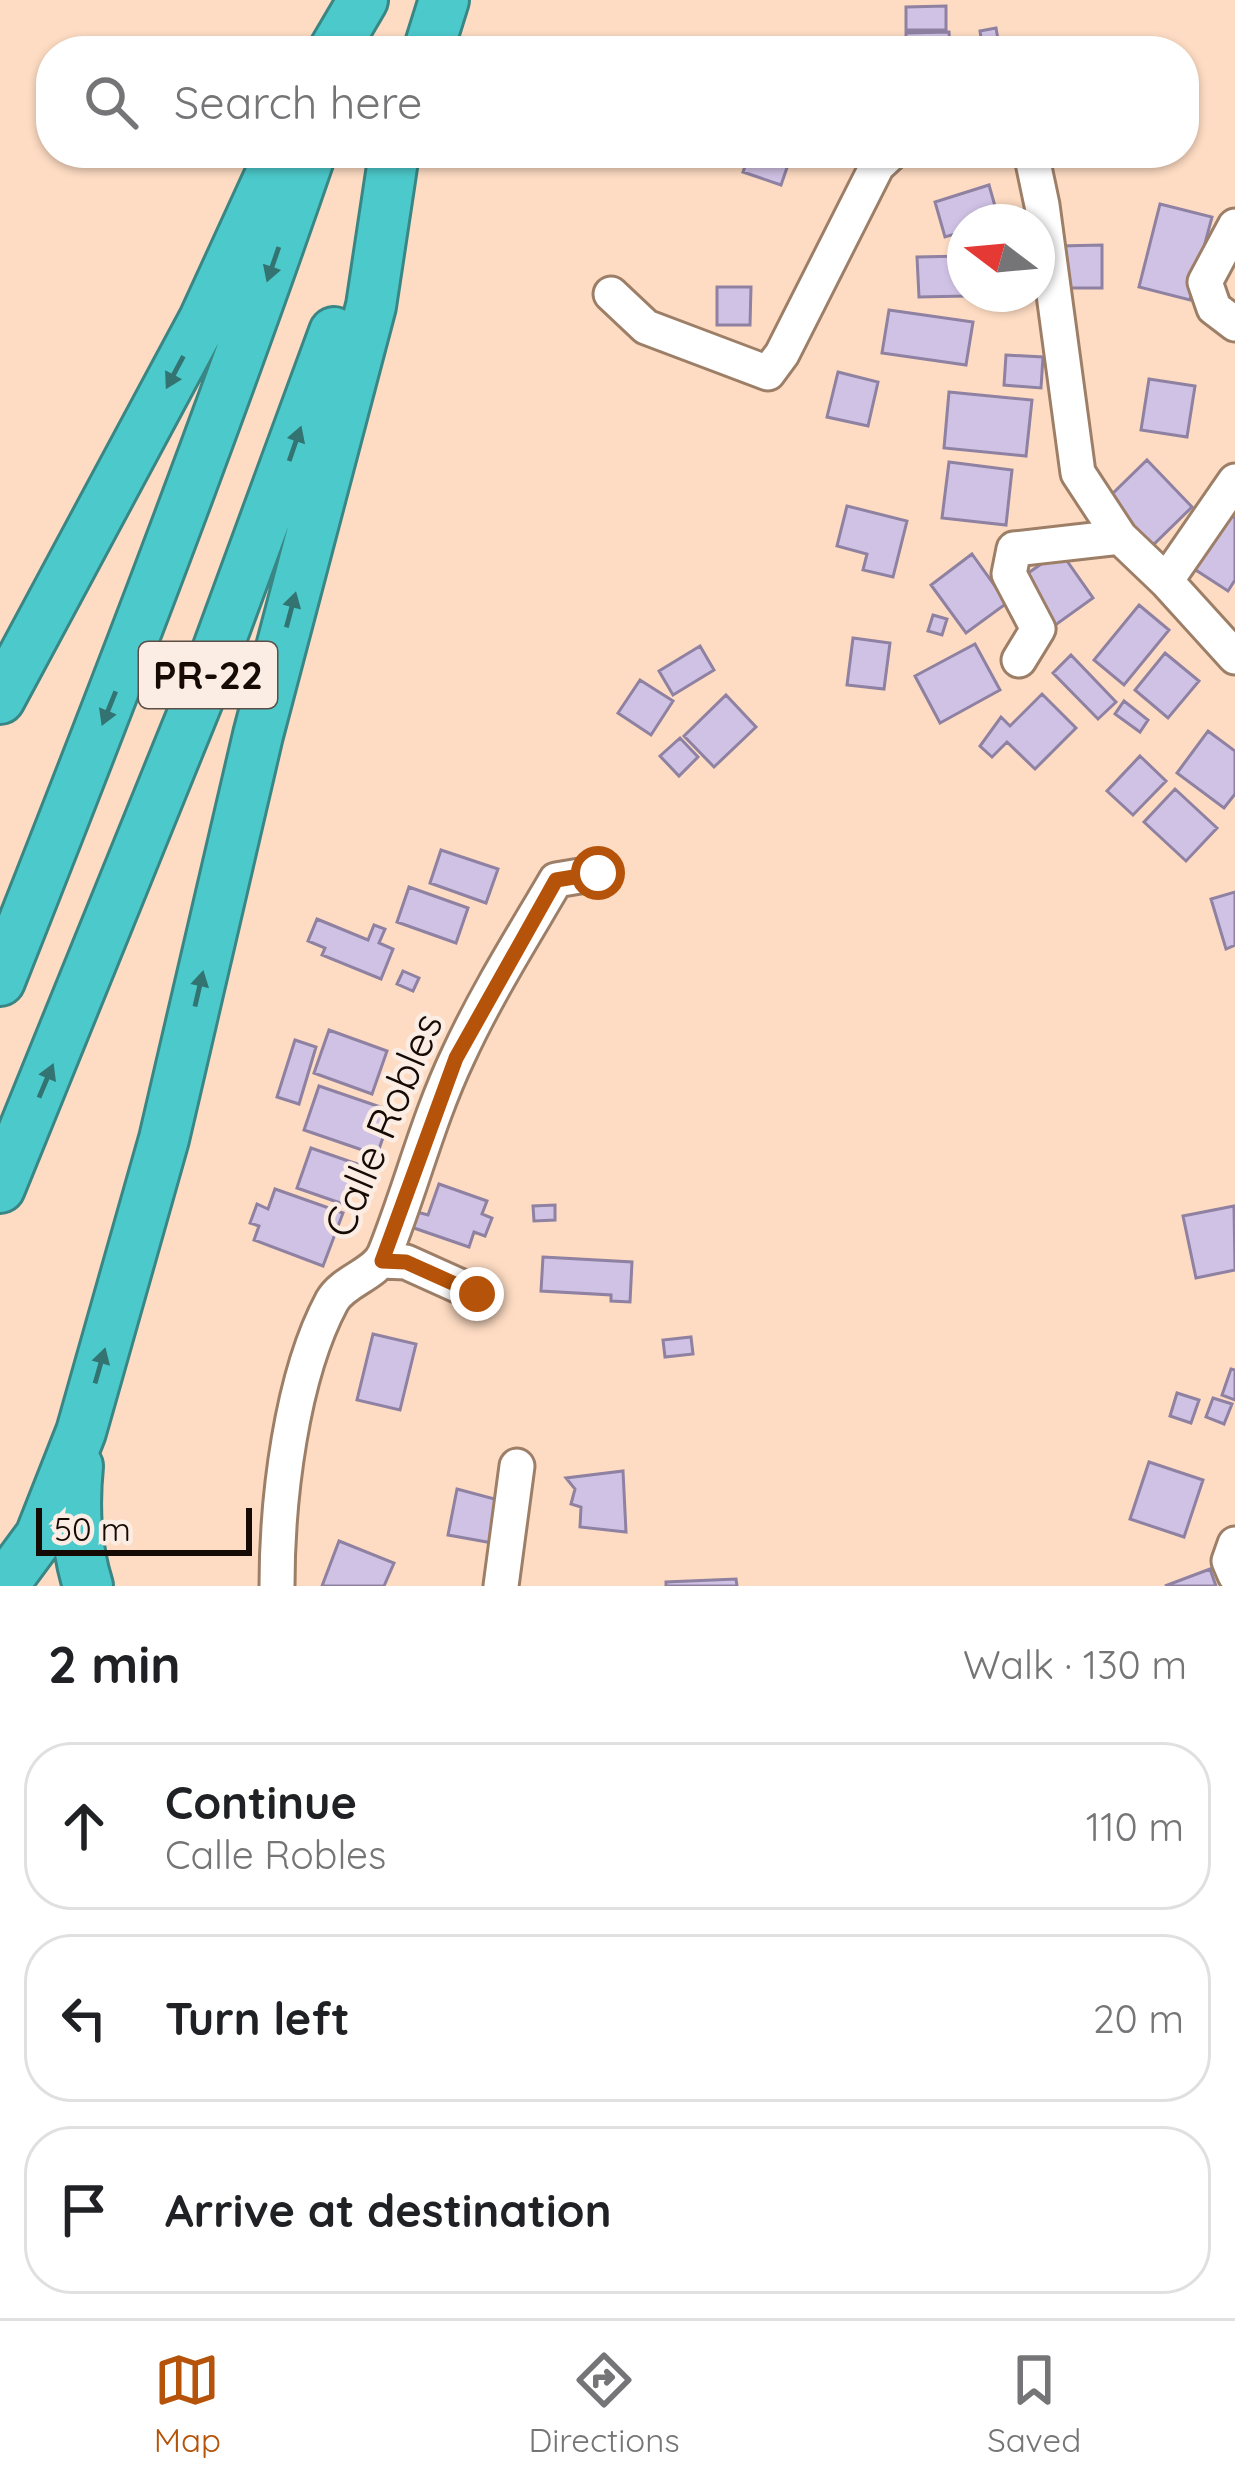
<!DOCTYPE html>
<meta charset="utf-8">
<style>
body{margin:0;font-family:Quicksand,sans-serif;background:#f2f2f2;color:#202124}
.compass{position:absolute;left:947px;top:204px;width:108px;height:108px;border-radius:50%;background:#fff;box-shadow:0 3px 9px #0004;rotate:286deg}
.scale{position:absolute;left:36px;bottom:30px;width:216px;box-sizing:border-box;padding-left:12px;border:6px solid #150a04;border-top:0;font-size:33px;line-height:42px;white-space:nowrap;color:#150a04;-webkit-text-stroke:9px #fbede4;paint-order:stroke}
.stop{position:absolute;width:36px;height:36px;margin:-27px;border:9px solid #b45309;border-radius:50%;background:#fff}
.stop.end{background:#b45309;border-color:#fff;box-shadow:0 3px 12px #0008}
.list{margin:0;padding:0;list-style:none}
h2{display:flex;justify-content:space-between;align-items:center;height:156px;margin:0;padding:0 48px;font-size:51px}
h2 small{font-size:39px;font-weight:400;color:#757577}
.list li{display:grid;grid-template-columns:78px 1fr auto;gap:36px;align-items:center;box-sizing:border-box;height:168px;margin:0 24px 24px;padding:0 24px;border:3px solid #e0e0e0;border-radius:48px}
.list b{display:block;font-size:45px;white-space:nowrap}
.list p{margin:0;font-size:39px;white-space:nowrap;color:#757577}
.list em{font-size:39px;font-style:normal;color:#757577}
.icon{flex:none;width:66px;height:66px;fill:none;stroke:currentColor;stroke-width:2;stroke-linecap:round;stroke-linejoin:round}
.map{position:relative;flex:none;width:1235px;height:1586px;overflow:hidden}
.search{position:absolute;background:#fff;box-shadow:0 3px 9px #0004;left:36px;right:36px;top:36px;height:132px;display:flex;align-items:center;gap:30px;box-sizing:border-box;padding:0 42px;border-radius:48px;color:#757577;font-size:45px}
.sheet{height:732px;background:#fff}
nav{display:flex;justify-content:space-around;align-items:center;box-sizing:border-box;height:168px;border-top:3px solid #e0e0e0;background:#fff;font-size:33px;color:#757577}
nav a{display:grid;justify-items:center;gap:6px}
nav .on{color:#b45309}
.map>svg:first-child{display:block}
.building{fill:#d0c2e5;stroke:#8e81a1;stroke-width:3}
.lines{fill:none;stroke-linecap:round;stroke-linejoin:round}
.minor-casing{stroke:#9d7f68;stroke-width:39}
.highway-casing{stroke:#398685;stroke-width:54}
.minor{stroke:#fff;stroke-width:33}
.highway{stroke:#4cc9cb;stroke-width:48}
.oneway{fill:#337371}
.route{stroke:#b45309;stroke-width:15}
.labels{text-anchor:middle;stroke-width:9;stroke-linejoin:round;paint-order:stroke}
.shield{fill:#fbede4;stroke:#5a4e47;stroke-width:3}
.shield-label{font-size:39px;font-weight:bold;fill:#150a04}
.street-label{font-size:42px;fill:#150a04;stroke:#fbede4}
</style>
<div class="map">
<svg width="1235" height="1586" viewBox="0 0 1235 1586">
<rect width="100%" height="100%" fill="#fedcc3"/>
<path class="building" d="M946,6V30H906V7Z
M996,28L1000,51H983L980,31Z
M949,32L950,47L906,48V33Z
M750,153H792L781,185L743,172Z
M989,185L999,220L965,222V231L945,237L935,202Z
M1160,204L1212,217L1190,300L1139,287Z
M1102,245V288H1060L1059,246Z
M965,256L966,296L919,297L917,257Z
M717,287H751L750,325H717Z
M889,310L973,322L966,365L882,353Z
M1006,355L1043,357L1041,388L1004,385Z
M838,372L878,382L868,426L827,417Z
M1149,379L1195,386L1187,437L1141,430Z
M949,392L1032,400L1026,456L944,448Z
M1147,460L1192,507L1152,546L1107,499Z
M949,462L1012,470L1006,525L942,518Z
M847,506L907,521L893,577L863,570L867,554L837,546Z
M1223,510L1235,518V580L1228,591L1188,565Z
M1060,551L1093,598L1054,626L1021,578Z
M972,554L1007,603L966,633L931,585Z
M1139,605L1169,630L1124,685L1094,660Z
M933,615L947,619L942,635L928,631Z
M853,638L890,643L884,689L847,685Z
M975,644L1000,690L940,723L915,676Z
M700,646L714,670L673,695L659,671Z
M1165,653L1199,681L1168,718L1135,690Z
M1071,655L1116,702L1098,719L1053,673Z
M640,680L673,701L651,735L618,713Z
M1042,694L1076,728L1035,769L1007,742L992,757L980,746L1001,717L1010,726Z
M726,695L756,727L714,767L684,736Z
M1124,701L1148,720L1140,732L1115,714Z
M1208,731L1235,751V794L1224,808L1177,773Z
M680,738L698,757L679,776L660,756Z
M1140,756L1166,781L1133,815L1107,791Z
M1175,789L1217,828L1186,861L1144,822Z
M441,850L498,869L486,903L430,883Z
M409,887L468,908L456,943L397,922Z
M1235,892V945L1226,949L1211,899Z
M317,919L368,940L374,925L385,929L379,943L393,949L381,979L322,955L325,948L308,941Z
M403,971L419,978L413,991L397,984Z
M329,1030L387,1051L372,1094L314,1073Z
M295,1040L316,1047L299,1104L277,1097Z
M319,1086L392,1111L377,1155L304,1130Z
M311,1148L360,1165L346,1205L297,1188Z
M439,1184L487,1201L482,1214L492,1218L485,1236L474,1232L469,1247L411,1227L417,1212L428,1215Z
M275,1189L343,1213L323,1266L254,1240L259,1226L250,1223L257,1204L268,1209Z
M555,1205V1220L534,1221L533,1206Z
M1234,1206L1235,1270L1196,1278L1183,1216Z
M543,1257L632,1262L630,1302L611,1301V1295L541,1291Z
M373,1334L416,1344L400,1410L357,1400Z
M691,1337L693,1354L665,1357L663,1340Z
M1231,1369L1235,1370V1400L1222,1395Z
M1177,1393L1199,1400L1191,1423L1170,1416Z
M1213,1398L1232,1404L1224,1424L1206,1417Z
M1149,1462L1203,1480L1184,1537L1130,1519Z
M623,1471L626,1532L580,1527L581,1507L571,1504L575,1489L566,1478Z
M457,1489L506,1502L498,1544L448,1535Z
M339,1541L394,1563L384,1586H322Z
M1210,1569L1216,1586H1165Z
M736,1579L737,1586H666V1582Z"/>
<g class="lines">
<defs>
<path id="minor" d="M1031,153L1042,205L1078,473L1120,537L1166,581L1235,657
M1235,226L1205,282L1214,308L1235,324
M611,294L646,327L768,373L782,354L877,166L891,153
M1166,581L1235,481
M1019,660L1038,629L1009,574L1014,549L1120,537
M382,1261L406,1262L477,1294
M1235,1544L1229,1561L1235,1575
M277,1586C277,1500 291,1377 332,1301C344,1280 376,1275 385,1253C411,1188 428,1119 458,1056C486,995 522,938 556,880L598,873
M501,1586L517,1466"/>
<path id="highway" d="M333,51L363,0
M428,51L444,0
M0,699L204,319L280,153
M0,981C109,706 215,432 311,153
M0,1188L205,683L334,332
M78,1466C74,1506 76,1548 88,1586
M3,1586L40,1536L81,1432L164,1139L258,735L371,306L393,160"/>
</defs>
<use href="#minor" class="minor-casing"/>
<use href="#highway" class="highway-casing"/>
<use href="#minor" class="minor"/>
<use href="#highway" class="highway"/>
</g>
<defs><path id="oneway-solid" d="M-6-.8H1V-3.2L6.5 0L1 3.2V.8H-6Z" transform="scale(3)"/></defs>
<g class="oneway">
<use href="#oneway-solid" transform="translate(273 264) rotate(109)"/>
<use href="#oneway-solid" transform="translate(175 372) rotate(118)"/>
<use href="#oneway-solid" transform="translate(295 444) rotate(-71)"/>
<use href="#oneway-solid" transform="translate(291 610) rotate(-75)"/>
<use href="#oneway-solid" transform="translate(109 708) rotate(112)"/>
<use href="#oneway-solid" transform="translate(199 989) rotate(-77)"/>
<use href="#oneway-solid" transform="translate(46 1081) rotate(-67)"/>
<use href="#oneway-solid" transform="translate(100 1366) rotate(-74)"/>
</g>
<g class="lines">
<path class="route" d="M477,1294L406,1262L382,1261L456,1058L556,880L598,873"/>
</g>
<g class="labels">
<rect class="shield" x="139" y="642" width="138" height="66" rx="9"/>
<g class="shield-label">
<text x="208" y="689">PR-22</text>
</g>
<g class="street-label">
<text transform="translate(383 1125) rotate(-67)" y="15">Calle Robles</text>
</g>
</g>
</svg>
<svg class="compass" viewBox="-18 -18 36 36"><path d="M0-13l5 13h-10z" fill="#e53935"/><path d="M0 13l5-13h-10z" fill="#757577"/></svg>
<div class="scale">50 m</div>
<div class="stop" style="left:598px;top:873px"></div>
<div class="stop end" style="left:477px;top:1294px"></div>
<div class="search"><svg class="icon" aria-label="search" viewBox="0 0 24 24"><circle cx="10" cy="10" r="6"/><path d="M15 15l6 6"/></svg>Search here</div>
</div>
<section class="sheet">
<h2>2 min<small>Walk · 130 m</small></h2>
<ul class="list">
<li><svg class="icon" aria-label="ahead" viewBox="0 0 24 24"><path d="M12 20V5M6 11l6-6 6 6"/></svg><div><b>Continue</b><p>Calle Robles</p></div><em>110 m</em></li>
<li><svg class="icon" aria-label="left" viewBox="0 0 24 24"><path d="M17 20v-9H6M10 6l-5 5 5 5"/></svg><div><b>Turn left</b></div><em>20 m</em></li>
<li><svg class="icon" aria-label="arrive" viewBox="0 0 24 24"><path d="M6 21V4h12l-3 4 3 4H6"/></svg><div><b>Arrive at destination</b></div></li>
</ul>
</section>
<nav>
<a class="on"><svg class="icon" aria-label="map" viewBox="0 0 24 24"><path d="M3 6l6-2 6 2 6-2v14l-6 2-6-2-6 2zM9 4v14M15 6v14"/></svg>Map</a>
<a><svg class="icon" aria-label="directions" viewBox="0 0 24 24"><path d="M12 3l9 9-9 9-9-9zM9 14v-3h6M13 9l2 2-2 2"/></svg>Directions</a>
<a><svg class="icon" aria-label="saved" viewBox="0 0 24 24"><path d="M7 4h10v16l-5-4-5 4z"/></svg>Saved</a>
</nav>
